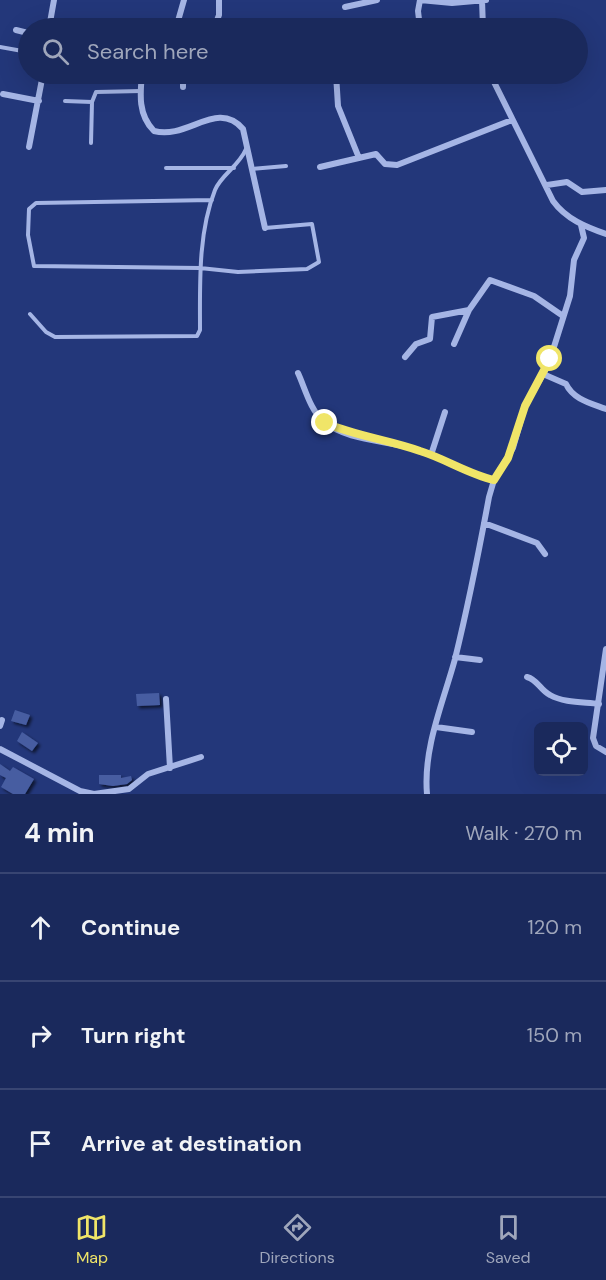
<!DOCTYPE html>
<meta charset="utf-8">
<style>
body{margin:0;font-family:"DM Sans",sans-serif;background:#273565;color:#f1f3f6}
.controls{position:absolute;right:18px;bottom:18px;display:grid;overflow:hidden;border-radius:9px;box-shadow:0 6px 24px #0002}
.controls button{width:54px;height:54px;display:grid;place-items:center;padding:0;border:0;border-bottom:2px solid #384572;background:#1a295c;color:#f1f3f6;font:30px sans-serif}
.stop{position:absolute;width:18px;height:18px;margin:-14px;border:4px solid #f0e568;border-radius:50%;background:#fff}
.stop.end{background:#f0e568;border-color:#fff;box-shadow:0 2px 6px #0008}
.list{margin:0;padding:0;list-style:none}
h2{display:flex;justify-content:space-between;align-items:center;height:78px;margin:0;padding:0 24px;font-size:26px}
h2 small{font-size:20px;font-weight:400;color:#9fa6bb}
.list li{display:grid;grid-template-columns:39px 1fr auto;gap:18px;align-items:center;box-sizing:border-box;height:108px;padding:0 24px;border-top:2px solid #384572}
.list b{display:block;font-size:22px;white-space:nowrap}
.list em{font-size:20px;font-style:normal;color:#9fa6bb}
.icon{flex:none;width:33px;height:33px;fill:none;stroke:currentColor;stroke-width:2;stroke-linecap:round;stroke-linejoin:round}
.map{position:relative;flex:none;width:606px;height:794px;overflow:hidden}
.search{position:absolute;background:#1a295c;box-shadow:0 6px 24px #0002;left:18px;right:18px;top:18px;height:66px;display:flex;align-items:center;gap:15px;box-sizing:border-box;padding:0 21px;border-radius:33px;color:#9fa6bb;font-size:22px}
.sheet{height:402px;background:#1a295c}
nav{display:flex;justify-content:space-around;align-items:center;box-sizing:border-box;height:84px;border-top:2px solid #384572;background:#1a295c;font-size:16px;color:#9fa6bb}
nav a{display:grid;justify-items:center;gap:3px}
nav .on{color:#f0e568}
.map>svg:first-child{display:block}
.building{fill:#475da1;filter:url(#shadow)}
.lines{fill:none;stroke-linecap:round;stroke-linejoin:round}
.service{stroke:#a5b5e5;stroke-width:4}
.minor{stroke:#a5b5e5;stroke-width:6}
.route{stroke:#f0e568;stroke-width:8}
</style>
<div class="map">
<svg width="606" height="794" viewBox="0 0 606 794">
<defs>
<filter id="shadow"><feDropShadow dx="2.5" dy="2.5" stdDeviation="1.5" flood-color="#0009"/></filter>
</defs>
<rect width="100%" height="100%" fill="#23377a"/>
<path class="building" d="M159,693L160,705L137,706L136,694Z
M15,710L30,715L26,725L11,721Z
M22,732L38,743L32,751L17,741Z
M0,764L10,771L13,767L34,779L25,794H13L1,787L6,778L0,775Z
M99,775H121V778L131,776L132,780L127,784L113,786L99,784Z"/>
<g class="lines">
<path class="service" d="M0,47L28,52
M65,101L92,102
M91,143L92,102L96,92L141,91
M166,168H234
M252,169L286,166
M212,200L36,203L29,209L28,235L34,266L200,268L238,272L307,269L319,262L312,224L265,228
M30,314L46,332L55,337L197,336L200,330C200,284 198,233 215,190C221,175 239,166 246,149"/>
<path class="minor" d="M420,0L452,3L486,0
M420,0L418,11L420,28
M482,0L483,28
M345,7L377,0
M49,28L54,0
M176,28L184,0
M214,28L219,15V0
M16,30L28,33
M142,74C140,94 138,115 154,131C188,140 217,99 243,129L265,228
M336,74L338,106L359,158
M490,74L553,201C566,219 586,227 606,234
M183,87V74
M3,94L39,101
M29,147L43,74
M320,167L376,154L385,164L397,165L512,120
M547,185L567,182L582,192L606,190
M454,344L469,310
M405,357L416,344L430,339L432,317L469,310L490,280L534,296L563,316
M298,373C305,388 310,410 324,422C349,442 391,440 421,451C446,460 468,474 494,480
M543,374L566,384C573,399 590,403 606,409
M431,455L445,412
M484,523L537,543L545,554
M606,649L593,738L596,746L606,752
M455,657L480,660
M527,677C538,680 540,690 550,695C564,703 584,702 599,704
M166,699L170,768
M0,726L2,720
M436,727L472,732
M0,749L80,791L94,794
M94,794L129,789L148,774L201,757
M427,794C423,748 443,703 455,659C468,606 479,551 489,497L494,480L513,448L525,406L547,367L553,350L570,296L574,260L584,238L581,225"/>
</g>
<g class="lines">
<path class="route" d="M325,423C356,436 389,440 420,451C446,459 468,474 494,480L508,458L525,406L550,359"/>
</g>
</svg>
<div class="controls">
<button><svg class="icon" aria-label="locate" viewBox="0 0 24 24"><circle cx="12" cy="12" r="6"/><path d="M12 2v4M12 18v4M2 12h4M18 12h4"/></svg></button>
</div>
<div class="stop" style="left:550px;top:359px"></div>
<div class="stop end" style="left:325px;top:423px"></div>
<div class="search"><svg class="icon" aria-label="search" viewBox="0 0 24 24"><circle cx="10" cy="10" r="6"/><path d="M15 15l6 6"/></svg>Search here</div>
</div>
<section class="sheet">
<h2>4 min<small>Walk · 270 m</small></h2>
<ul class="list">
<li><svg class="icon" aria-label="ahead" viewBox="0 0 24 24"><path d="M12 20V5M6 11l6-6 6 6"/></svg><div><b>Continue</b></div><em>120 m</em></li>
<li><svg class="icon" aria-label="right" viewBox="0 0 24 24"><path d="M7 20v-9h11M14 6l5 5-5 5"/></svg><div><b>Turn right</b></div><em>150 m</em></li>
<li><svg class="icon" aria-label="arrive" viewBox="0 0 24 24"><path d="M6 21V4h12l-3 4 3 4H6"/></svg><div><b>Arrive at destination</b></div></li>
</ul>
</section>
<nav>
<a class="on"><svg class="icon" aria-label="map" viewBox="0 0 24 24"><path d="M3 6l6-2 6 2 6-2v14l-6 2-6-2-6 2zM9 4v14M15 6v14"/></svg>Map</a>
<a><svg class="icon" aria-label="directions" viewBox="0 0 24 24"><path d="M12 3l9 9-9 9-9-9zM9 14v-3h6M13 9l2 2-2 2"/></svg>Directions</a>
<a><svg class="icon" aria-label="saved" viewBox="0 0 24 24"><path d="M7 4h10v16l-5-4-5 4z"/></svg>Saved</a>
</nav>
